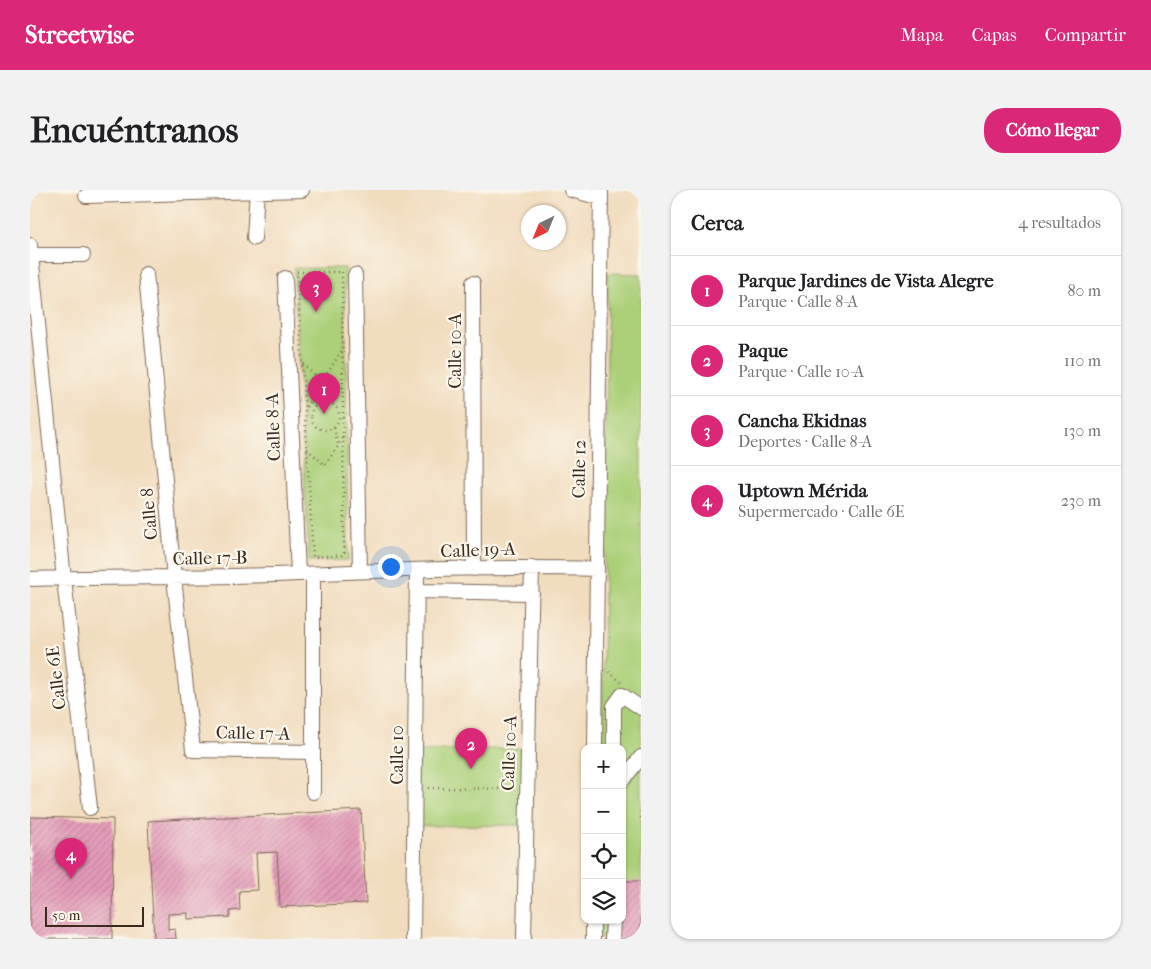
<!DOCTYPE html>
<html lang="es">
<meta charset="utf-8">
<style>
body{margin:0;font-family:"IM FELL French Canon",serif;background:#f2f2f2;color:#202124}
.controls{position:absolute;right:15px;bottom:15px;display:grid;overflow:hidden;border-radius:10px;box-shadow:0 1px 4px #0004}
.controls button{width:45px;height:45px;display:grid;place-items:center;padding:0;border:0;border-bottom:1px solid #e0e0e0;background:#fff;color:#202124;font:25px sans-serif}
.compass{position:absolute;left:491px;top:15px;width:45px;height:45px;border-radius:50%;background:#fff;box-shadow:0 1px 4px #0004;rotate:223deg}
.scale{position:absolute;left:15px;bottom:12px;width:99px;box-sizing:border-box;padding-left:5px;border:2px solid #3b2a1e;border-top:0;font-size:14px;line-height:18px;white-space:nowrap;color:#3b2a1e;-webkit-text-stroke:4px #fbf7ec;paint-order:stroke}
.you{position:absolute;left:360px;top:376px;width:18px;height:18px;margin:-12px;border:4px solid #fff;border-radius:50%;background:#1a73e8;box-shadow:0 0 0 8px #1a73e833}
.badge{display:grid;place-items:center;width:32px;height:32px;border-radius:50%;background:#db2777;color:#fff;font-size:16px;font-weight:700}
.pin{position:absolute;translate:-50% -41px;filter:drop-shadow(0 1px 2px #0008)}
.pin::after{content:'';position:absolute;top:26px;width:18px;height:15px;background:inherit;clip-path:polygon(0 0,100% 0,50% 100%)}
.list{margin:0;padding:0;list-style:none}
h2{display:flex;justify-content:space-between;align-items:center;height:65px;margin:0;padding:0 20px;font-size:21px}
h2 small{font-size:16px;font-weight:400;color:#757577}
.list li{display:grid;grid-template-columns:32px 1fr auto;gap:15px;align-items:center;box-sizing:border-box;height:70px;padding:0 20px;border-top:1px solid #e0e0e0}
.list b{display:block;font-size:19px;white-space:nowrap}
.list p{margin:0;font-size:16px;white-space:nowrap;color:#757577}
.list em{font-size:16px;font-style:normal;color:#757577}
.icon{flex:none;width:28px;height:28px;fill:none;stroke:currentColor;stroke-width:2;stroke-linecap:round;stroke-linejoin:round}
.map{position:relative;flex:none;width:611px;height:749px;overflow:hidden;border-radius:20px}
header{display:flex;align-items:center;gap:30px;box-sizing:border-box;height:70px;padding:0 25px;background:#db2777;color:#fff}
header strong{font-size:24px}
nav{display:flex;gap:28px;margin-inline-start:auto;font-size:18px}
.intro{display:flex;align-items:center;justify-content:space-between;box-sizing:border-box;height:120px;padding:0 30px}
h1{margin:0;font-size:35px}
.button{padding:12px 22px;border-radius:20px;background:#db2777;color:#fff;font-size:18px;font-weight:700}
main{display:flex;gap:30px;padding:0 30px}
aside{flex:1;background:#fff;border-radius:20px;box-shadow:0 1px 4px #0004}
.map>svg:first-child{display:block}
.park{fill:#acd079;stroke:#747d4c}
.building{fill:url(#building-hatch)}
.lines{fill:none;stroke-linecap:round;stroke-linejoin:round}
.minor-casing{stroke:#7b6856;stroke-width:16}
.path{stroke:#7b6856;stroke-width:2.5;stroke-dasharray:1 4;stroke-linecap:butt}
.minor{stroke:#fff;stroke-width:14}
.labels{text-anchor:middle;stroke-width:4.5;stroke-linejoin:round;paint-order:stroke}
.street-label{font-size:18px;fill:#3b2a1e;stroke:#fbf7ec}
</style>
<header>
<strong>Streetwise</strong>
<nav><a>Mapa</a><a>Capas</a><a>Compartir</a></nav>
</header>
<div class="intro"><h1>Encuéntranos</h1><a class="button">Cómo llegar</a></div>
<main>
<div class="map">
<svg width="611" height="749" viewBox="0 0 611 749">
<defs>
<pattern id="building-hatch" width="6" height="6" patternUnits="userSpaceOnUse" patternTransform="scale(1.25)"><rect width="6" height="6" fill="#e59cba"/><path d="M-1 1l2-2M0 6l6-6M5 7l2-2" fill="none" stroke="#bb7f97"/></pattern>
</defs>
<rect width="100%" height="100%" fill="#fbf7ec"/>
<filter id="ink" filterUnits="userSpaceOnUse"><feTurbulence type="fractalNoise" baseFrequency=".02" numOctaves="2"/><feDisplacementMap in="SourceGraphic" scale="10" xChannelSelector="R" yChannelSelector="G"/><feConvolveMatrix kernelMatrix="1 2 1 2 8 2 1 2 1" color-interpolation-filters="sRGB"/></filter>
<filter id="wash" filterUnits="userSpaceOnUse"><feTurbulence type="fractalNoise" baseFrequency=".0096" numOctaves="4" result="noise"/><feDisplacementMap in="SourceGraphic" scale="20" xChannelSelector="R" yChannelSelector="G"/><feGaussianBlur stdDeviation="1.12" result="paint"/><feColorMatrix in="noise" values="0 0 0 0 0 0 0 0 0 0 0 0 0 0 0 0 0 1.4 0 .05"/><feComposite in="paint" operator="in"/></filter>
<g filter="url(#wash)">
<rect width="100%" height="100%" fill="#f2dcbe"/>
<path class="park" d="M264,78H315L318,370L279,371Z
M578,83L611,84V749H570V730H592V558H572Z
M498,558L495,635L385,636V561Z"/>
<g id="blocks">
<path class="building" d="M331,620L336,713L250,717L247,662L226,663L228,700L209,701L210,720L200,721V727L158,729V723L138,724V740L145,739L146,749H124L118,631Z
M0,627L83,629L82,749H0Z
M592,691H611V749H585L586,730H592Z"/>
</g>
</g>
<g filter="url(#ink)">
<use href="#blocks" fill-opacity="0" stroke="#7b6856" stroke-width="1"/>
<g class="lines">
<defs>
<path id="minor" d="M541,0L571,8
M56,6L272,0
M224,48L227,0
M0,55L34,389L60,618
M0,65H53
M116,84L144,388L163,560L282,562
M325,85L330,381
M255,88L268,384
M443,93L444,379
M283,384V602
M0,389C89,387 179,388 268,384C368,380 468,376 567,379
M387,401L502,403
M565,558L571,0
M584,558V516L592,505L611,518
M592,591L611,567
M383,749L387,381
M494,749L502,377
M563,749V730
M582,749L583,730"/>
</defs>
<use href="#minor" class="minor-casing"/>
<path class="path" d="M267,82H312L314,365L283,367Z
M273,174L291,192
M281 226a14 14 0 1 1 28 0a14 14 0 1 1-28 0Z
M276,217L312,160
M304,238L308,255
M277,259L295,275L308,256L312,248
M579,482L591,492
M398,598L485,599
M611,622V630"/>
<use href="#minor" class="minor"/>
</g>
</g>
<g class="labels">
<g class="street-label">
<text transform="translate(425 161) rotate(-90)" y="6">Calle 10-A</text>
<text transform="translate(243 237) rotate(-92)" y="6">Calle 8-A</text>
<text transform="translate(549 279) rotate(-89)" y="6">Calle 12</text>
<text transform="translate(119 324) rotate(-95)" y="6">Calle 8</text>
<text transform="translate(448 360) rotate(-2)" y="6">Calle 19-A</text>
<text transform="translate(180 368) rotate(-1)" y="6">Calle 17-B</text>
<text transform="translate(26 488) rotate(-97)" y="6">Calle 6E</text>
<text transform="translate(223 543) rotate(1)" y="6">Calle 17-A</text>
<text transform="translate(479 563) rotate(-88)" y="6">Calle 10-A</text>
<text transform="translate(367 565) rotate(-90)" y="6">Calle 10</text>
</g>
</g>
</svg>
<div class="controls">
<button>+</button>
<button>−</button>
<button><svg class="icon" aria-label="locate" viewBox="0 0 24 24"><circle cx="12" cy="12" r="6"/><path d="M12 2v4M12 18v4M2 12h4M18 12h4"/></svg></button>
<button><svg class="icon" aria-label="layers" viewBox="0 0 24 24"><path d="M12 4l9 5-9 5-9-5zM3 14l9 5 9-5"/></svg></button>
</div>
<svg class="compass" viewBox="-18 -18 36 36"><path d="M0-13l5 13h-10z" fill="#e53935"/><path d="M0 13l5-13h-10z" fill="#757577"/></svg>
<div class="scale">50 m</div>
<div class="you"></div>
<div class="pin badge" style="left:294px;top:224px">1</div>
<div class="pin badge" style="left:441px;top:579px">2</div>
<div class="pin badge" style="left:286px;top:122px">3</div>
<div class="pin badge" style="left:41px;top:689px">4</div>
</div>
<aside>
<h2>Cerca<small>4 resultados</small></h2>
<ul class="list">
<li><span class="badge">1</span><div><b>Parque Jardines de Vista Alegre</b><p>Parque · Calle 8-A</p></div><em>80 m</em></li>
<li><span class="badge">2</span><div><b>Paque</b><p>Parque · Calle 10-A</p></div><em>110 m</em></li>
<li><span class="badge">3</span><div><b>Cancha Ekidnas</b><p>Deportes · Calle 8-A</p></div><em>130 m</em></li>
<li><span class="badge">4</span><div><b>Uptown Mérida</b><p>Supermercado · Calle 6E</p></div><em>230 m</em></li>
</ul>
</aside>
</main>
